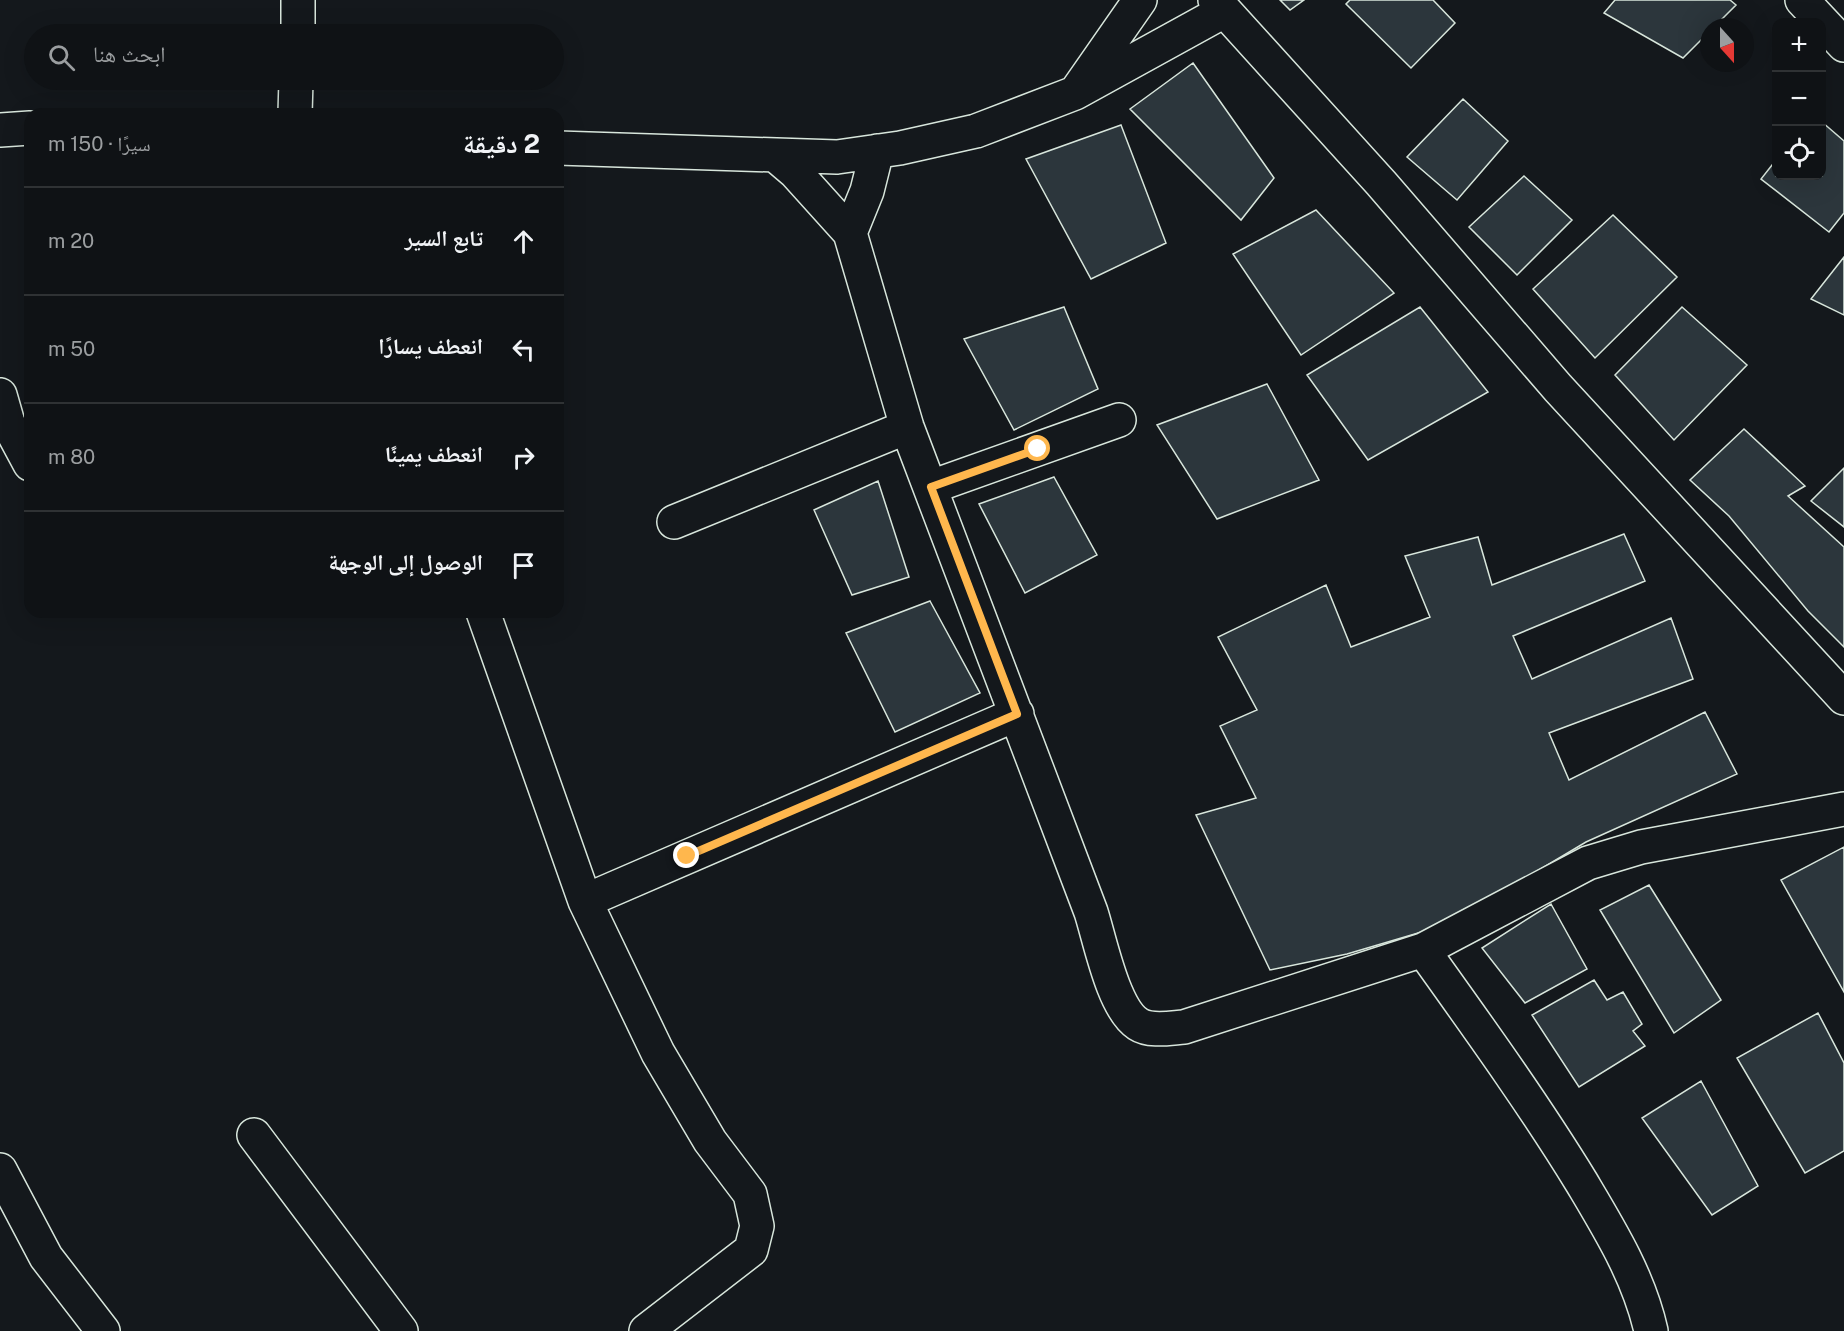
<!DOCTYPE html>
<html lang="ar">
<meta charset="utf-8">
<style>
body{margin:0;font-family:"Public Sans","Noto Naskh Arabic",sans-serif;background:#1d2022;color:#f1f3f6;direction:rtl}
.controls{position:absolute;right:18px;top:18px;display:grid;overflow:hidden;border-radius:12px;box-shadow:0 6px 24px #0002}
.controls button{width:54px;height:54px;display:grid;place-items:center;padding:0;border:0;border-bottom:2px solid #2f3234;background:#0f1215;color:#f1f3f6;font:30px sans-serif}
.compass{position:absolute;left:1700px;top:18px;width:54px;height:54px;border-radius:50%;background:#0f1215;box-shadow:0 6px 24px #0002;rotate:159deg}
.stop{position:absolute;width:18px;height:18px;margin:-14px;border:4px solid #ffb74d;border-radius:50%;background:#fff}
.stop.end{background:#ffb74d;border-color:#fff;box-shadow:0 2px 6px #0008}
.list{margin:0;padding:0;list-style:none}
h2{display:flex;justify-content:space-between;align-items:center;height:78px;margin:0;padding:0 24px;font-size:26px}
h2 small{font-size:20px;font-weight:400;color:#9b9ea0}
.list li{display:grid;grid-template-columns:39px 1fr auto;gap:18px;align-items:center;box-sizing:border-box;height:108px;padding:0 24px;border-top:2px solid #2f3234}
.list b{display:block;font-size:22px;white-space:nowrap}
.list em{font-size:20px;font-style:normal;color:#9b9ea0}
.icon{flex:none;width:33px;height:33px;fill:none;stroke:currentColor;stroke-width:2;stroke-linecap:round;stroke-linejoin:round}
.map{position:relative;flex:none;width:1844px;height:1331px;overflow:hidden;direction:ltr}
.search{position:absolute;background:#0f1215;box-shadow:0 6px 24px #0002;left:24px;top:24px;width:540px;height:66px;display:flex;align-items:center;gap:15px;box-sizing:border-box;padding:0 21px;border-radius:33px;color:#9b9ea0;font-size:22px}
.panel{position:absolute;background:#0f1215;box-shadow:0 6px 24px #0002;left:24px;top:108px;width:540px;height:510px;border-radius:18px;direction:rtl}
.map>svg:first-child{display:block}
.building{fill:#2c363c;stroke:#d8e6dc;stroke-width:1.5}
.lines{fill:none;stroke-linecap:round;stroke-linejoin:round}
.minor-casing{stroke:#d8e6dc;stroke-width:36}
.minor{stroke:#14181c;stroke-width:33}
.route{stroke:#ffb74d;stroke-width:8}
</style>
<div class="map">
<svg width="1844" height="1331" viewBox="0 0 1844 1331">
<rect width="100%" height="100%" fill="#14181c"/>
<path class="building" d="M1280,0H1304L1290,10Z
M1350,0H1433L1455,23L1411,68L1346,4Z
M1615,0H1730L1736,5L1714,27H1709V32L1683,58L1604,13Z
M1193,63L1274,178L1241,220L1130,109Z
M1463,99L1508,141L1457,200L1407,157Z
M1822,122L1844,141V213L1829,232L1761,179L1776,160V176H1822Z
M1121,125L1166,243L1091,279L1026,159Z
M1524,176L1572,220L1517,275L1469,227Z
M1316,210L1394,293L1301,355L1233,254Z
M1613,215L1677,277L1595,358L1533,289Z
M1844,257V315L1811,299Z
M1064,307L1098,389L1014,430L964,339Z
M1420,307L1488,392L1368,460L1307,375Z
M1682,307L1747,365L1674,440L1615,375Z
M1267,384L1319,480L1217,519L1157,425Z
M1744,429L1805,486L1788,496L1844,547V647L1808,611L1729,516L1690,480Z
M1844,468V527L1811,501Z
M1054,477L1097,555L1025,593L979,504Z
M878,481L909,577L852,595L814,510Z
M1624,534L1645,581L1513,636L1532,679L1671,618L1693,679L1549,733L1569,780L1705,712L1737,774L1586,842L1468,912L1425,931L1347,954L1270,970L1196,815L1256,798L1220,726L1257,710L1218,637L1326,585L1351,647L1430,617L1405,556L1478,537L1492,585Z
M930,601L980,693L895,732L846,633Z
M1844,847V992L1781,880Z
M1649,885L1721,1000L1674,1033L1600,910Z
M1551,904L1587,969L1525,1003L1482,948Z
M1594,980L1607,1000L1623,992L1642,1024L1633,1031L1645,1046L1579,1087L1532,1015Z
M1818,1013L1844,1063V1151L1805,1173L1737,1058Z
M1701,1081L1758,1186L1712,1215L1642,1118Z"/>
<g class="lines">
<defs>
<path id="minor" d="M298,0V34
M1215,0L1381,183L1558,388L1844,698
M1802,0L1844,45
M1078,89L1140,0
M295,114L296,80
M0,130L30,128
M558,148L837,157L900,148L976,131L1075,93L1224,11
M775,155L795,172L850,233L907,427L1091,912C1100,940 1113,1008 1138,1024C1150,1032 1170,1028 1184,1027L1423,950L1588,863L1641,847L1844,809
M850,233L867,191L877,151
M0,395L8,423L30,464
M931,487L1119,420
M674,522L907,427
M483,612L585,901L658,1053L710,1141L750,1194L757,1226L751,1250L646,1331
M585,901L1017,714
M1423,950C1478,1027 1533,1103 1582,1183C1610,1230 1639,1277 1651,1331
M254,1135L401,1331
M0,1170L46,1257L103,1331"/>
</defs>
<use href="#minor" class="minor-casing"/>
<use href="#minor" class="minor"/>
</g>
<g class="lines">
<path class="route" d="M687,856L1017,714L931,487L1038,449"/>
</g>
</svg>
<div class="controls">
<button>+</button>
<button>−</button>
<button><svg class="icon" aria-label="locate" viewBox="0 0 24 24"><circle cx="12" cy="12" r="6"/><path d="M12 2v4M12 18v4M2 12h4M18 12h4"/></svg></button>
</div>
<svg class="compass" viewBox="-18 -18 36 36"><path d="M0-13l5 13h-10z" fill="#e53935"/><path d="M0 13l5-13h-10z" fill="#9b9ea0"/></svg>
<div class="stop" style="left:1038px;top:449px"></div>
<div class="stop end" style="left:687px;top:856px"></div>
<div class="search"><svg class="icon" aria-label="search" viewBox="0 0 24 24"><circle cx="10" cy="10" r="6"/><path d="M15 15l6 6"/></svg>ابحث هنا</div>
<section class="panel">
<h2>2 دقيقة<small>سيرًا · 150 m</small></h2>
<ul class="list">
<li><svg class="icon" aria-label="ahead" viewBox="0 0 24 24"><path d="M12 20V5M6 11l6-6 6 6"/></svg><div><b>تابع السير</b></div><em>20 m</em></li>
<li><svg class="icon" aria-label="left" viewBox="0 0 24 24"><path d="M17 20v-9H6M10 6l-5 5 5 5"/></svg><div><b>انعطف يسارًا</b></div><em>50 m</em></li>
<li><svg class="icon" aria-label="right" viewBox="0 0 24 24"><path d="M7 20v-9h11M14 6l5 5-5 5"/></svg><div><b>انعطف يمينًا</b></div><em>80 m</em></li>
<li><svg class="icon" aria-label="arrive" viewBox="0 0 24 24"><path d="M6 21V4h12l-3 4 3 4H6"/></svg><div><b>الوصول إلى الوجهة</b></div></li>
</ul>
</section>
</div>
